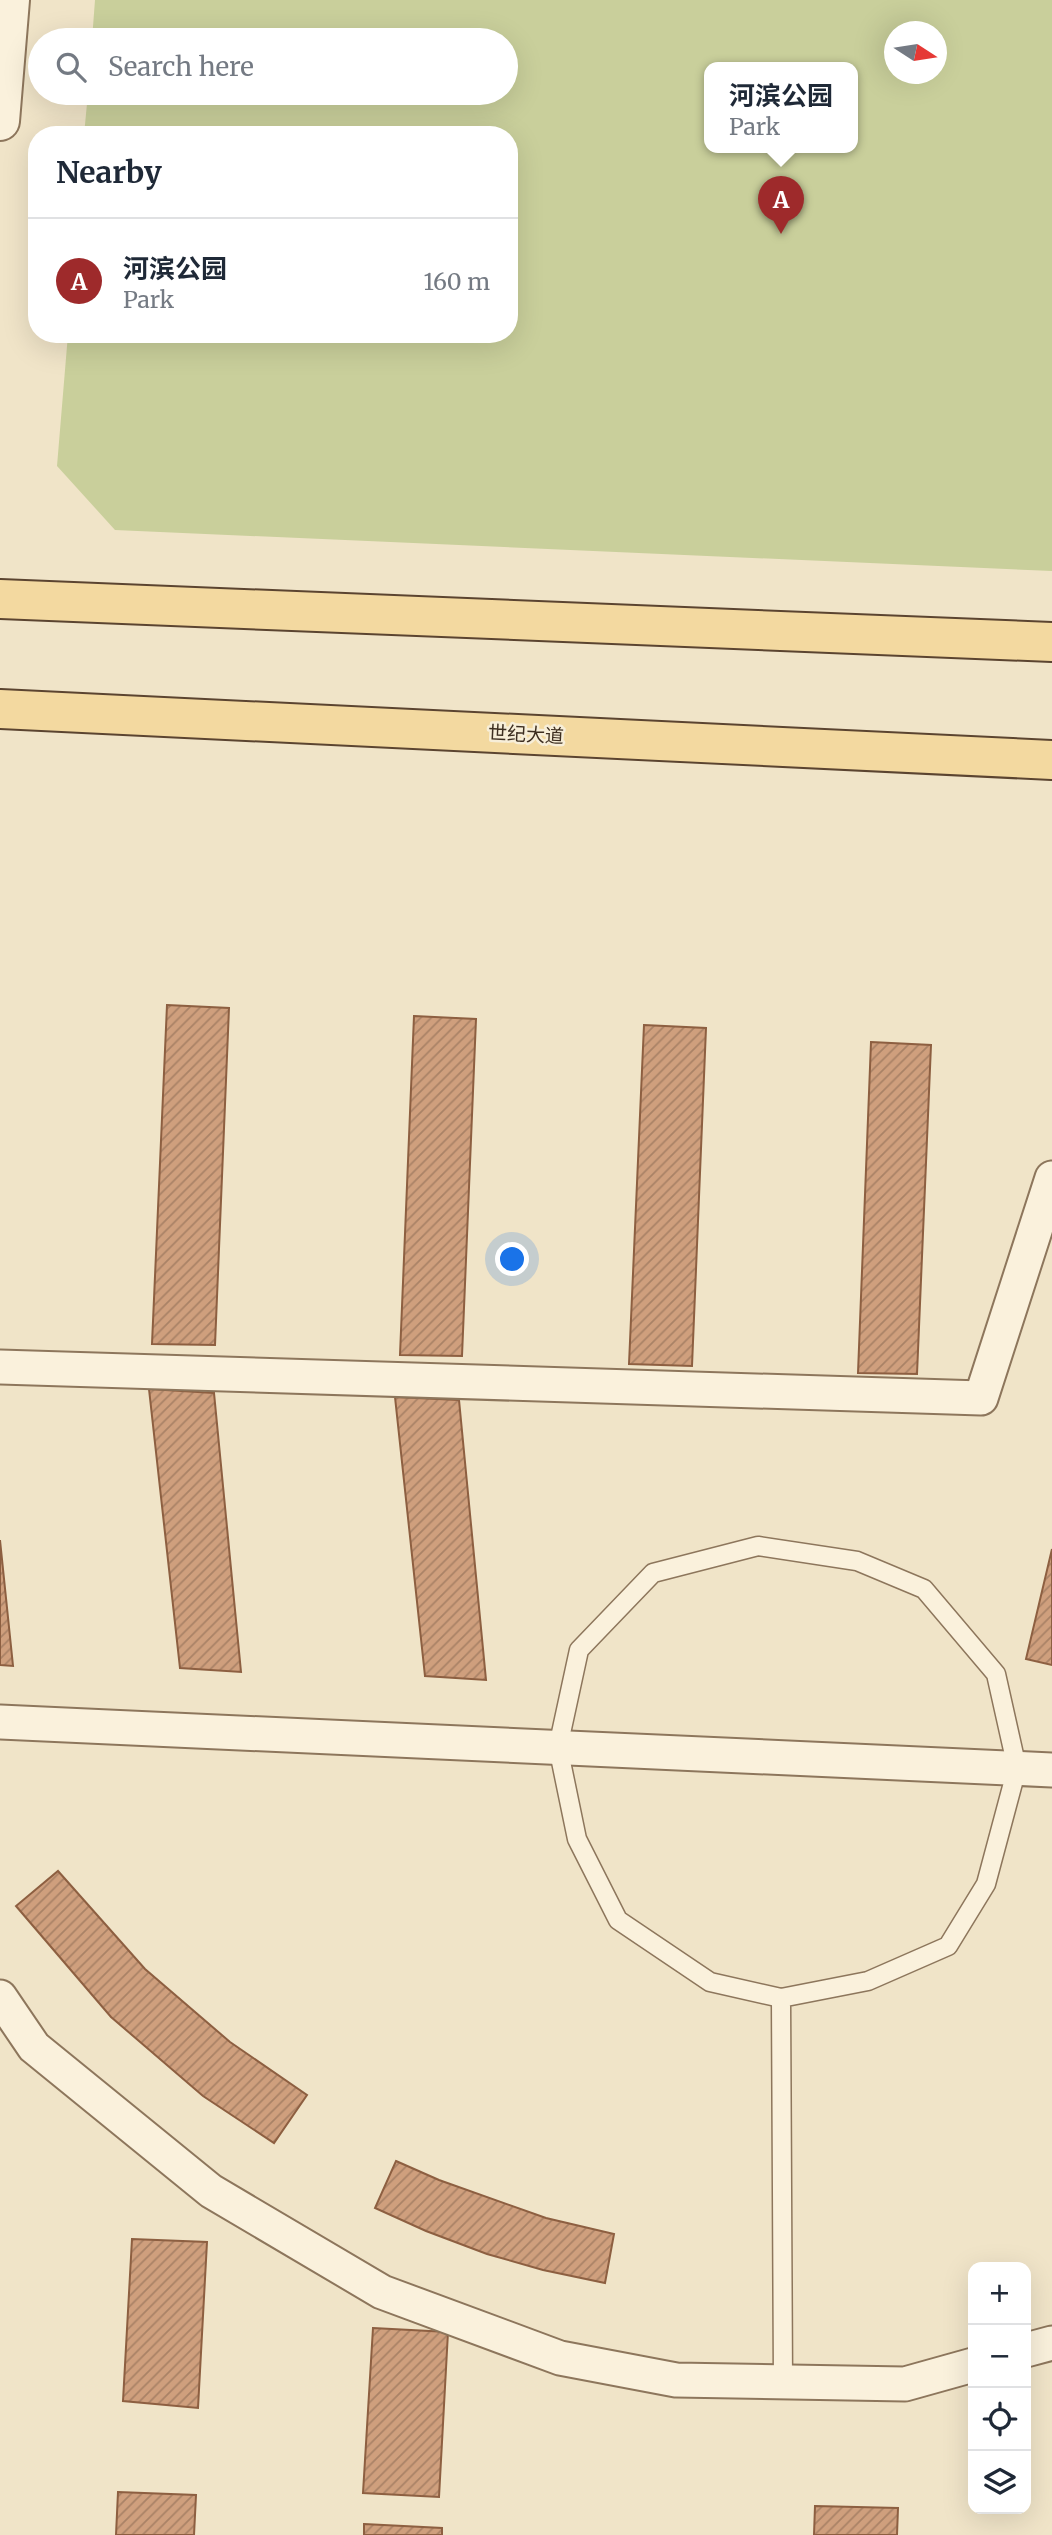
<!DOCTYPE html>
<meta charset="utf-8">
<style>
body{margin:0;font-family:Merriweather,"Noto Sans SC",serif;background:#f6f6f7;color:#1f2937}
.controls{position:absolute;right:21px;bottom:21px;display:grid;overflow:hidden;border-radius:14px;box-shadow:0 7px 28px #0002}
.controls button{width:63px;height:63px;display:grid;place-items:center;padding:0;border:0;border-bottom:2px solid #e0e1e3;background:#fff;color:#1f2937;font:35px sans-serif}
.compass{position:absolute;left:884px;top:21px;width:63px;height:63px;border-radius:50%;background:#fff;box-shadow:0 7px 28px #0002;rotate:102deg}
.you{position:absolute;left:513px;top:1260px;width:24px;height:24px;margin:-18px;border:5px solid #fff;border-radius:50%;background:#1a73e8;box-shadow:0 0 0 10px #1a73e833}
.badge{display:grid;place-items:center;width:46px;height:46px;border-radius:50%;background:#9e2a2b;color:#fff;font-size:23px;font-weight:700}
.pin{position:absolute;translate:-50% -58px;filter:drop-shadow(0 2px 4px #0008)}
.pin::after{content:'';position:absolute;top:37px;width:24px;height:21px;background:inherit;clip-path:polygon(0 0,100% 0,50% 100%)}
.popup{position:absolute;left:704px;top:62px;width:154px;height:91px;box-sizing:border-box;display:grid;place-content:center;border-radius:14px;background:#fff;filter:drop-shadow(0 2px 5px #0005);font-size:23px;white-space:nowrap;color:#747a83}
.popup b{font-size:26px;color:#1f2937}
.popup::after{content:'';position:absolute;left:50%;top:100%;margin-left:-14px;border:14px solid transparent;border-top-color:#fff}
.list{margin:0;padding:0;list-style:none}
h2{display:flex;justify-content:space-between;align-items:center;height:91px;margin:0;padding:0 28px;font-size:30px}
h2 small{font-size:23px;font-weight:400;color:#747a83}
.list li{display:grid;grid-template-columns:46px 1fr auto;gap:21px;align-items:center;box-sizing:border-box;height:126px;padding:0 28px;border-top:2px solid #e0e1e3}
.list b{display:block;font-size:26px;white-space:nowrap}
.list p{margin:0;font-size:23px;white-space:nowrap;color:#747a83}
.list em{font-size:23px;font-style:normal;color:#747a83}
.icon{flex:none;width:38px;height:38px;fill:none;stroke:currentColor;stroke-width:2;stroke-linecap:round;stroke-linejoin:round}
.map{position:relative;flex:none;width:1052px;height:2535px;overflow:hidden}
.search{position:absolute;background:#fff;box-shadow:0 7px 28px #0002;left:28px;top:28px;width:490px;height:77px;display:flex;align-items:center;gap:18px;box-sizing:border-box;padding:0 24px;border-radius:38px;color:#747a83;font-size:26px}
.panel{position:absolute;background:#fff;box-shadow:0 7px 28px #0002;left:28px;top:126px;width:490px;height:217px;border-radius:28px}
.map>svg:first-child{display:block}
.green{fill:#c9cf9b;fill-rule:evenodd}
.building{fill:url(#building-hatch);stroke:#8d5f41;stroke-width:2}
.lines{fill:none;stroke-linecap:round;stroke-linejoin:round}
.service-casing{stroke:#8d765c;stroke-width:21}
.minor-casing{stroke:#8d765c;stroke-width:37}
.tertiary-casing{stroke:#8d765c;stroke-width:42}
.primary-casing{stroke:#5b4430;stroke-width:42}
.service{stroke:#faf1dc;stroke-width:18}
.minor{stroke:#faf1dc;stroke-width:33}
.tertiary{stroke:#faf1dc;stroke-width:38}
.primary{stroke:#f3d9a0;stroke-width:38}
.labels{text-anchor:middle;stroke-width:5;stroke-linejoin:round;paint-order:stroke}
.street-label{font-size:19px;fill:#3d2e20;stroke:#f7eed8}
</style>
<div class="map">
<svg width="1052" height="2535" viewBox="0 0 1052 2535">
<defs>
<pattern id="building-hatch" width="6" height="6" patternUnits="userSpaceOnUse" patternTransform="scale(1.75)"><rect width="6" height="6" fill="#cf9f7d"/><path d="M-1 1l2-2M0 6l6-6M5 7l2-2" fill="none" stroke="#a98266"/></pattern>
</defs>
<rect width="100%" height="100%" fill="#f0e4c8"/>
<path class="green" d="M95,0H1052V571L115,530L57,466L68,334H509V135H84L88,93H506V40H92ZM894,32H936V74H894ZM709,68H853V148H709Z"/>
<path class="building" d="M167,1005L229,1008L215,1345L152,1344Z
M414,1016L476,1019L462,1356L400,1355Z
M644,1025L706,1028L692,1366L629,1364Z
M871,1042L931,1045L917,1374L858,1373Z
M149,1389L214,1393L241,1672L180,1668Z
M395,1397L459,1400L486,1680L425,1676Z
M0,1540L13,1666L0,1665Z
M1052,1549V1665L1026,1659Z
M58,1871L145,1969L230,2042L307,2095L274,2143L203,2096L111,2017L16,1906Z
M396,2161L439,2180L546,2218L614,2234L605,2283L543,2270L487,2254L426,2231L375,2208Z
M132,2239L207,2242L198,2408L123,2401Z
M373,2328L448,2332L439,2497L363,2493Z
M118,2492L196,2495L194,2535H116Z
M815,2506L898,2508L897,2535H814Z
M364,2524L442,2528V2535H364Z"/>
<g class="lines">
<defs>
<path id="service" d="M758,1546L857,1561L924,1589L996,1674L1017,1768L986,1884L948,1946L868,1981L781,1998L710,1982L618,1920L577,1839L558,1747L579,1650L653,1573Z
M781,1998L783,2382"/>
<path id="minor" d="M0,1367L981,1398L1052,1178
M0,1722L1052,1770
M0,1997L34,2047L211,2191L382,2292L560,2358L676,2380L905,2384L973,2365
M1026,2350L1052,2343"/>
<path id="tertiary" d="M0,121L10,0"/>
<path id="primary" d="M0,599L1052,642
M0,709L1052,760"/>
</defs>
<use href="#service" class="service-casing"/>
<use href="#minor" class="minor-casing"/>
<use href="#tertiary" class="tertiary-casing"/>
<use href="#primary" class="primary-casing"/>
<use href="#service" class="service"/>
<use href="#minor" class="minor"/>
<use href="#tertiary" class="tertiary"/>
<use href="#primary" class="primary"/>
</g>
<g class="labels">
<g class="street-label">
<text transform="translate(526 734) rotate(3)" y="7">世纪大道</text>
</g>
</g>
</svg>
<div class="controls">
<button>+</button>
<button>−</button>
<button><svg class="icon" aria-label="locate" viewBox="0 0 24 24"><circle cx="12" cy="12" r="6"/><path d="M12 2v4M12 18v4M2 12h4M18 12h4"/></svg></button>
<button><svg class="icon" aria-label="layers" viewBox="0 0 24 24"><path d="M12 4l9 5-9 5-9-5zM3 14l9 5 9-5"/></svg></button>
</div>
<svg class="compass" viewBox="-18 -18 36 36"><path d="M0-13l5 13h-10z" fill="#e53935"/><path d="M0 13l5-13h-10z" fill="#747a83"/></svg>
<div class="you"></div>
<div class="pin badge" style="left:781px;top:234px">A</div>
<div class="popup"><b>河滨公园</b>Park</div>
<div class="search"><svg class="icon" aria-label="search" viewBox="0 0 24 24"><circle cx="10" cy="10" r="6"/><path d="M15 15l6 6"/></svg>Search here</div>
<section class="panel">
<h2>Nearby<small></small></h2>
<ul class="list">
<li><span class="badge">A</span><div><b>河滨公园</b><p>Park</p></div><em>160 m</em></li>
</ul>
</section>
</div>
